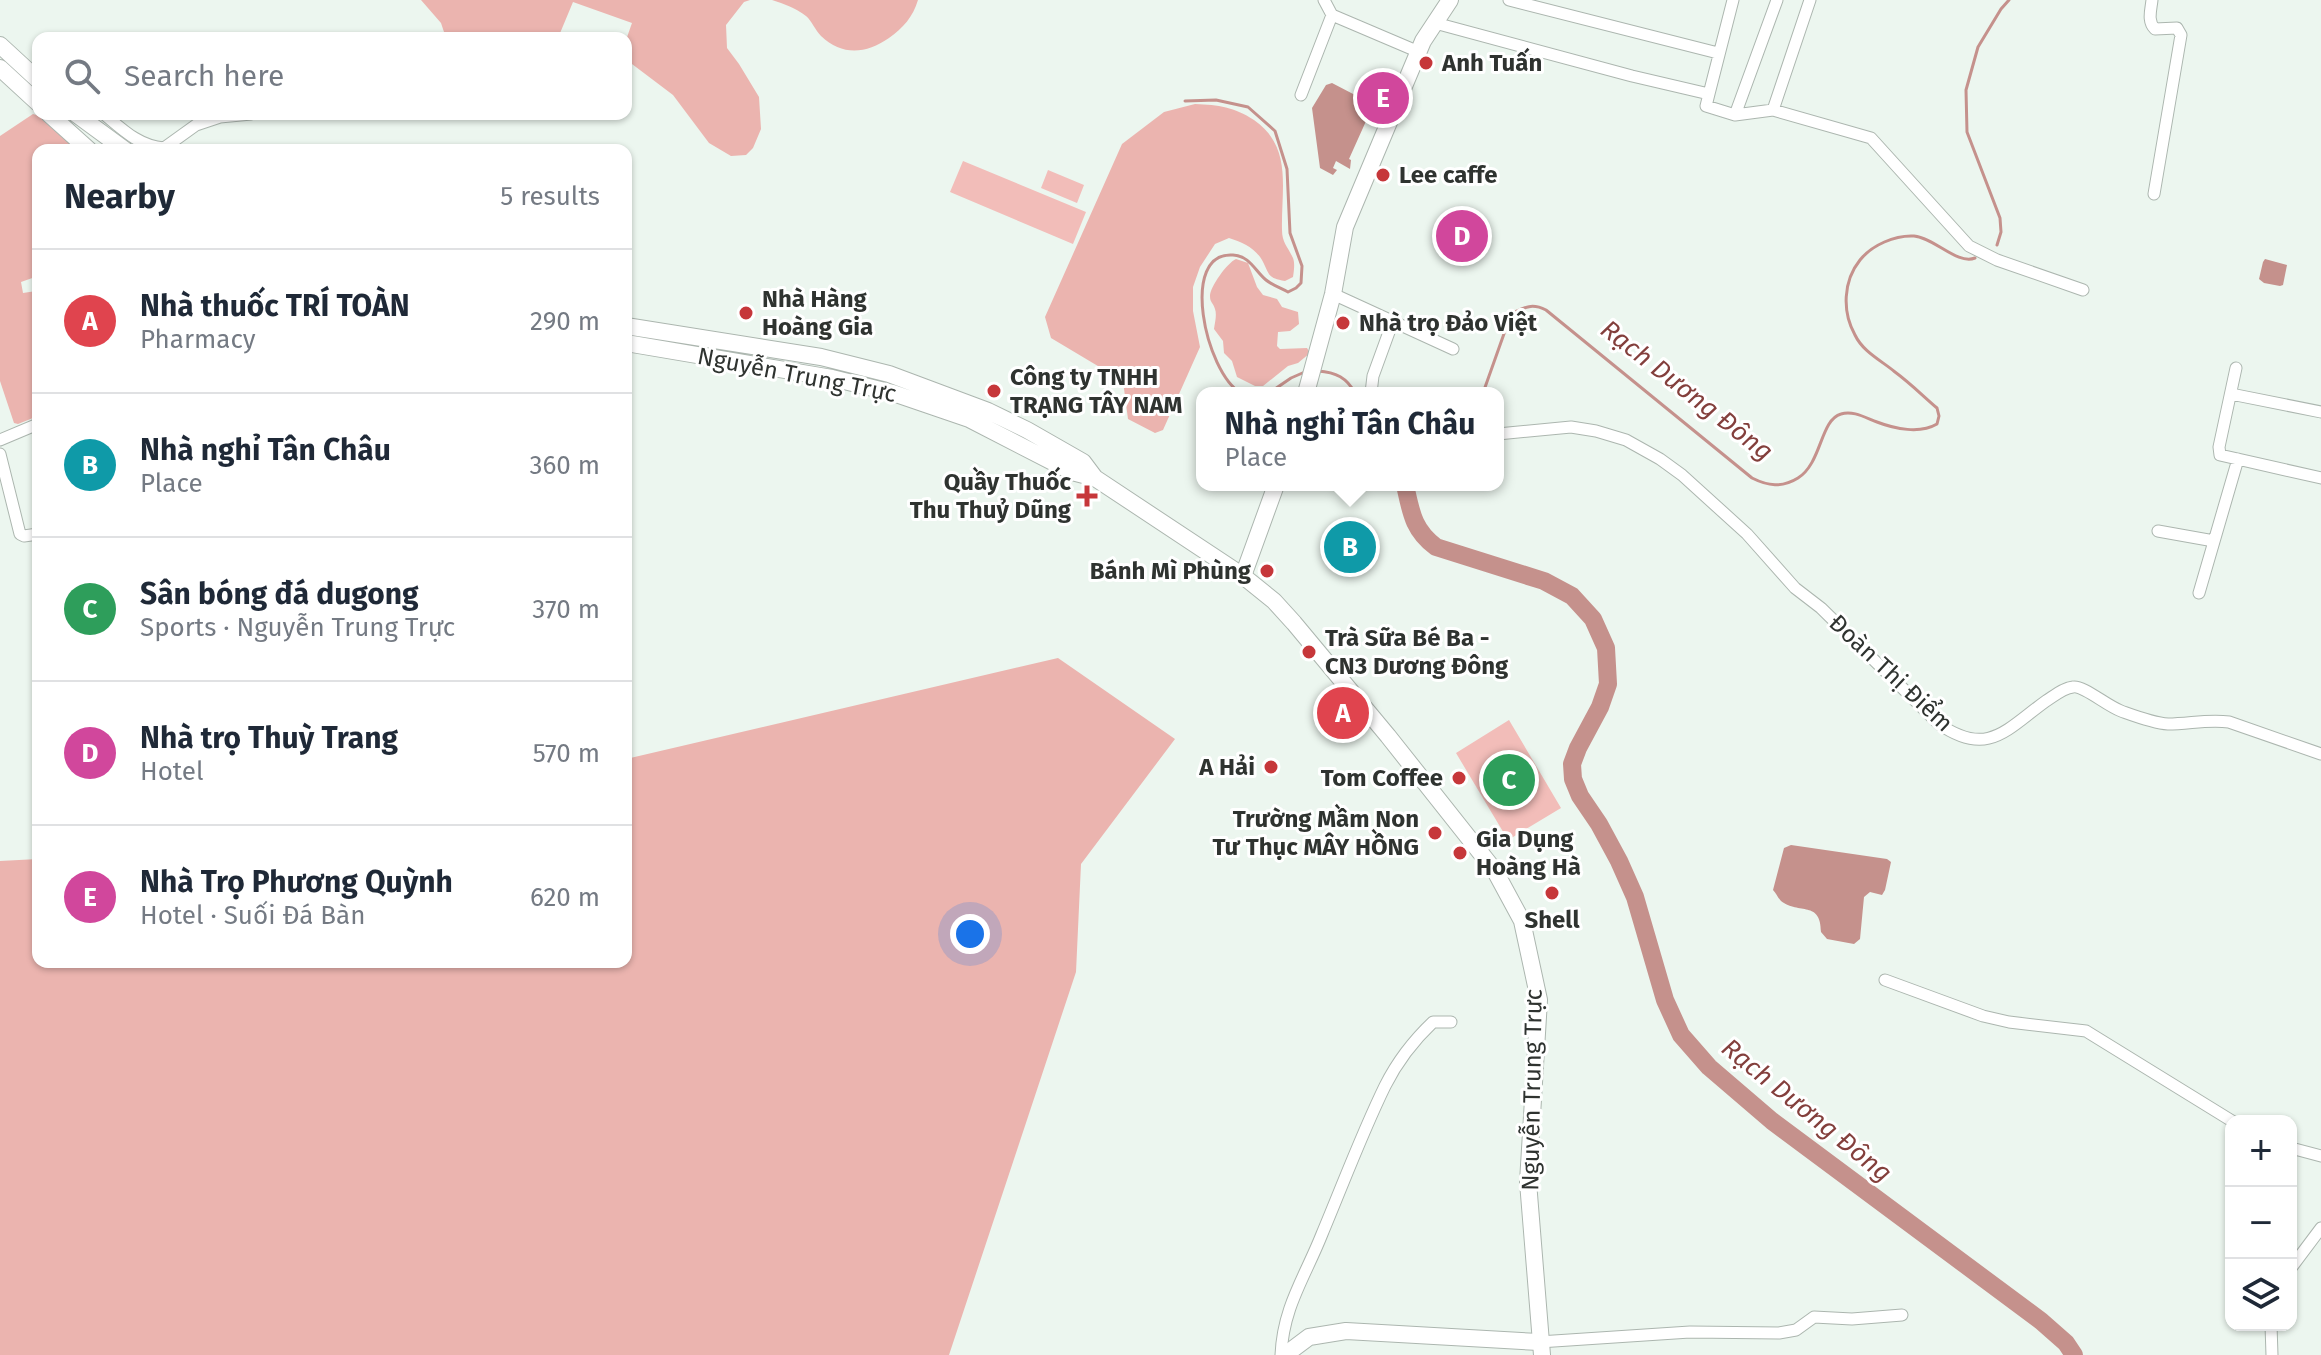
<!DOCTYPE html>
<meta charset="utf-8">
<style>
body{margin:0;font-family:"Fira Sans",sans-serif;background:#f2f2f3;color:#1f2937}
.controls{position:absolute;right:24px;bottom:24px;display:grid;overflow:hidden;border-radius:16px;box-shadow:0 2px 6px #0004}
.controls button{width:72px;height:72px;display:grid;place-items:center;padding:0;border:0;border-bottom:2px solid #e0e1e3;background:#fff;color:#1f2937;font:40px sans-serif}
.you{position:absolute;left:970px;top:934px;width:28px;height:28px;margin:-20px;border:6px solid #fff;border-radius:50%;background:#1a73e8;box-shadow:0 0 0 12px #1a73e833}
.badge{display:grid;place-items:center;width:52px;height:52px;border-radius:50%;background:#0f766e;color:#fff;font-size:26px;font-weight:700}
.pin{position:absolute;translate:-50% -50%;border:4px solid #fff;box-shadow:0 2px 8px #0006}
.popup{position:absolute;left:1196px;top:387px;width:308px;height:104px;box-sizing:border-box;display:grid;place-content:center;border-radius:16px;background:#fff;filter:drop-shadow(0 2px 6px #0005);font-size:26px;white-space:nowrap;color:#747a83}
.popup b{font-size:30px;color:#1f2937}
.popup::after{content:'';position:absolute;left:50%;top:100%;margin-left:-16px;border:16px solid transparent;border-top-color:#fff}
.list{margin:0;padding:0;list-style:none}
h2{display:flex;justify-content:space-between;align-items:center;height:104px;margin:0;padding:0 32px;font-size:34px}
h2 small{font-size:26px;font-weight:400;color:#747a83}
.list li{display:grid;grid-template-columns:52px 1fr auto;gap:24px;align-items:center;box-sizing:border-box;height:144px;padding:0 32px;border-top:2px solid #e0e1e3}
.list b{display:block;font-size:30px;white-space:nowrap}
.list p{margin:0;font-size:26px;white-space:nowrap;color:#747a83}
.list em{font-size:26px;font-style:normal;color:#747a83}
.icon{flex:none;width:44px;height:44px;fill:none;stroke:currentColor;stroke-width:2;stroke-linecap:round;stroke-linejoin:round}
.map{position:relative;flex:none;width:2321px;height:1355px;overflow:hidden}
.search{position:absolute;background:#fff;box-shadow:0 2px 6px #0004;left:32px;top:32px;width:600px;height:88px;display:flex;align-items:center;gap:20px;box-sizing:border-box;padding:0 28px;border-radius:16px;color:#747a83;font-size:30px}
.panel{position:absolute;background:#fff;box-shadow:0 2px 6px #0004;left:32px;top:144px;width:600px;height:824px;border-radius:16px}
.map>svg:first-child{display:block}
.green{fill:#f2bdb9}
.forest{fill:#ebb4af}
.water{fill:#c5918c}
.lines{fill:none;stroke-linecap:round;stroke-linejoin:round}
.stream{stroke:#c5918c;stroke-width:3}
.river{stroke:#c5918c;stroke-width:18}
.street-casing{stroke:#acb6af;stroke-width:13}
.secondary-casing{stroke:#acb6af;stroke-width:18}
.primary-casing{stroke:#acb6af;stroke-width:18}
.street{stroke:#fff;stroke-width:11}
.secondary{stroke:#fff;stroke-width:16}
.primary{stroke:#fff;stroke-width:16}
.poi-dot{fill:#c6373a;stroke:#fff;stroke-width:3}
.labels{text-anchor:middle;stroke-width:6;stroke-linejoin:round;paint-order:stroke}
.poi-label{font-size:24px;font-weight:bold;fill:#2f3330;stroke:#fff;text-anchor:start}
.street-label{font-size:24px;fill:#2f3330;stroke:#fff}
.water-label{font-size:26px;font-style:italic;fill:#833f3c;stroke:#fff}
</style>
<div class="map">
<svg width="2321" height="1355" viewBox="0 0 2321 1355">
<rect width="100%" height="100%" fill="#ecf6ef"/>
<path class="green" d="M963,161L1086,212L1073,244L950,192Z
M1048,170L1084,185L1077,203L1041,188Z
M1509,720L1561,808L1508,840L1456,753Z"/>
<path class="forest" d="M421,0H750L744,2L726,25L727,48L739,64L759,97L761,129L753,148L746,155L731,156L709,143L673,95L628,61L626,40L632,23L573,2L558,38H446L441,23Z
M772,0H918C913,17 903,28 889,38C866,54 842,56 821,36C815,30 812,21 806,16C796,8 784,4 772,0Z
M1195,104C1219,105 1234,107 1254,120C1293,147 1281,189 1282,230C1282,243 1288,247 1293,258C1295,263 1294,271 1293,277L1285,281C1267,278 1270,275 1262,260C1255,248 1242,242 1229,238L1215,244L1200,267L1193,287V311L1200,347L1163,430L1155,433L1128,419L1123,381L1051,338L1045,317L1122,144L1164,112Z
M33,114L49,119L83,150H38V276L21,282L23,293L36,291L38,307V416L18,424L14,423L0,381V136Z
M1236,259L1248,263L1257,287L1263,295L1277,299L1282,307L1298,312L1299,324L1290,331L1278,332L1277,346L1280,349L1307,348L1310,353L1298,363L1288,366L1263,386H1255L1237,377L1232,361L1224,353L1223,341L1214,329C1215,322 1217,315 1215,309C1213,302 1210,303 1210,296C1210,287 1227,263 1236,259Z
M1058,658L1175,739L1081,864L1076,972L949,1355H0V861L38,859V962H626V759Z"/>
<path class="water" d="M1332,83L1380,108L1378,112L1371,110L1349,159L1351,160L1350,169L1336,161L1333,168L1337,170L1333,175L1320,168L1312,108L1326,85Z
M2265,259L2287,265L2283,285L2280,286L2264,283L2259,279L2263,262Z
M1791,845L1887,859L1891,862L1885,890L1882,895L1870,892L1864,897L1860,939L1854,944L1827,939L1821,932C1821,900 1799,915 1781,901C1778,898 1776,893 1773,890L1784,848Z"/>
<g class="lines">
<path class="stream" d="M1185,101L1216,100L1248,107L1275,131L1287,169L1290,233L1302,266L1301,283L1296,288L1288,292C1281,288 1272,285 1266,280C1255,271 1250,256 1233,255C1179,251 1205,372 1241,393
M1997,245L2001,232L2000,218L1967,132L1966,90L1978,47L2001,9L2009,0
M1318,371C1336,372 1347,378 1355,393
M1269,393L1291,378L1307,371
M1483,393L1511,314C1525,307 1532,303 1546,310L1752,478C1768,486 1782,488 1798,478C1822,463 1820,420 1841,414C1853,410 1866,418 1877,422C1895,429 1920,434 1937,424L1939,416L1937,408C1923,396 1910,383 1895,372C1882,361 1863,352 1855,335C1842,312 1843,281 1860,260C1872,245 1895,235 1914,236C1935,238 1957,265 1975,258"/>
<path class="river" d="M1405,485C1411,512 1413,530 1436,547L1544,581L1572,596L1593,619L1606,648L1608,684L1600,707L1578,748L1572,764L1573,779L1580,796L1599,824L1619,861L1635,897L1665,1000L1681,1035L1709,1067L1772,1121L2041,1321L2066,1343L2074,1355"/>
<defs>
<path id="street" d="M1324,0L1332,15L1419,52
M1509,0L1718,53
M2152,0C2151,10 2147,21 2155,29L2177,28L2181,35L2154,194
M1435,23L1632,76L1709,94L1706,106L1735,115L1773,110L1871,138L1969,246L1997,260L2083,290
M1709,94L1733,0
M1301,95L1332,15
M1773,110L1810,0
M104,114C123,130 139,146 164,148L196,125L220,117L251,114
M1735,115L1777,0
M1333,294L1453,349
M2236,368L2219,447L2220,455L2321,478
M1371,393L1373,376L1393,321
M2231,394L2321,412
M1498,434L1571,427L1596,431L1626,440L1660,459L1682,475L1747,534L1795,588L1821,608L1939,724C1988,758 2007,729 2046,701C2054,696 2063,688 2073,687C2083,685 2107,706 2121,711C2135,716 2153,723 2168,724C2189,724 2208,719 2229,722L2321,754
M0,440L38,424
M0,454L20,534L24,536L38,534
M2158,531L2214,541
M2199,593L2238,459
M1885,980L1983,1016L2009,1022L2086,1031L2232,1121
M2291,1148L2321,1156
M2291,1268L2321,1228
M2271,1325L2272,1355
M1539,1342L1690,1332L1779,1333L1796,1330L1814,1317L1852,1319L1902,1315
M1281,1355C1283,1307 1305,1277 1322,1234C1343,1184 1362,1133 1385,1086C1397,1062 1414,1040 1433,1022H1451"/>
<path id="secondary" d="M1306,393L1333,294L1345,227L1423,41L1450,0
M1243,576L1276,485
M1285,1355L1309,1337L1346,1331L1539,1342"/>
<path id="primary" d="M0,45L38,80
M0,68L38,103
M49,114L89,150
M76,114L125,150
M626,326L821,357L889,374L988,411L1027,430L1083,462L1095,478
M626,343L832,378L893,393L969,419L1072,472L1095,478L1243,576L1274,601L1294,623L1388,736L1495,871L1522,921L1539,1000L1528,1182L1542,1355"/>
</defs>
<use href="#street" class="street-casing"/>
<use href="#secondary" class="secondary-casing"/>
<use href="#primary" class="primary-casing"/>
<use href="#street" class="street"/>
<use href="#secondary" class="secondary"/>
<use href="#primary" class="primary"/>
</g>
<g class="poi-dot">
<circle cx="1426" cy="63" r="8"/>
<circle cx="1383" cy="175" r="8"/>
<circle cx="746" cy="313" r="8"/>
<circle cx="1343" cy="323" r="8"/>
<circle cx="994" cy="391" r="8"/>
<path d="M1083 484h8v8h8v8h-8v8h-8v-8h-8v-8h8z"/>
<circle cx="1267" cy="571" r="8"/>
<circle cx="1309" cy="652" r="8"/>
<circle cx="1271" cy="767" r="8"/>
<circle cx="1459" cy="778" r="8"/>
<circle cx="1435" cy="833" r="8"/>
<circle cx="1460" cy="853" r="8"/>
<circle cx="1552" cy="893" r="8"/>
</g>
<g class="labels">
<g class="poi-label">
<text x="1442" y="71">Anh Tuấn</text>
<text x="1399" y="183">Lee caffe</text>
<text x="762" y="307">Nhà Hàng<tspan x="762" dy="28">Hoàng Gia</tspan></text>
<text x="1359" y="331">Nhà trọ Đảo Việt</text>
<text x="1010" y="385">Công ty TNHH<tspan x="1010" dy="28">TRẠNG TÂY NAM</tspan></text>
<text x="1071" y="490" text-anchor="end">Quầy Thuốc<tspan x="1071" dy="28">Thu Thuỷ Dũng</tspan></text>
<text x="1251" y="579" text-anchor="end">Bánh Mì Phùng</text>
<text x="1325" y="646">Trà Sữa Bé Ba -<tspan x="1325" dy="28">CN3 Dương Đông</tspan></text>
<text x="1255" y="775" text-anchor="end">A Hải</text>
<text x="1443" y="786" text-anchor="end">Tom Coffee</text>
<text x="1419" y="827" text-anchor="end">Trường Mầm Non<tspan x="1419" dy="28">Tư Thục MÂY HỒNG</tspan></text>
<text x="1476" y="847">Gia Dụng<tspan x="1476" dy="28">Hoàng Hà</tspan></text>
<text x="1552" y="928" text-anchor="middle">Shell</text>
</g>
<g class="street-label">
<text transform="translate(797 375) rotate(11)" y="8">Nguyễn Trung Trực</text>
<text transform="translate(1891 673) rotate(43)" y="8">Đoàn Thị Điểm</text>
<text transform="translate(1532 1090) rotate(-89)" y="8">Nguyễn Trung Trực</text>
</g>
<g class="water-label">
<text transform="translate(1687 390) rotate(38)" y="9">Rạch Dương Đông</text>
<text transform="translate(1807 1110) rotate(39)" y="9">Rạch Dương Đông</text>
</g>
</g>
</svg>
<div class="controls">
<button>+</button>
<button>−</button>
<button><svg class="icon" aria-label="layers" viewBox="0 0 24 24"><path d="M12 4l9 5-9 5-9-5zM3 14l9 5 9-5"/></svg></button>
</div>
<div class="you"></div>
<div class="pin badge" style="left:1343px;top:713px;background:#e0444e">A</div>
<div class="pin badge" style="left:1350px;top:547px;background:#0f9aa8">B</div>
<div class="popup"><b>Nhà nghỉ Tân Châu</b>Place</div>
<div class="pin badge" style="left:1509px;top:780px;background:#2e9e5b">C</div>
<div class="pin badge" style="left:1462px;top:236px;background:#d1479c">D</div>
<div class="pin badge" style="left:1383px;top:98px;background:#d1479c">E</div>
<div class="search"><svg class="icon" aria-label="search" viewBox="0 0 24 24"><circle cx="10" cy="10" r="6"/><path d="M15 15l6 6"/></svg>Search here</div>
<section class="panel">
<h2>Nearby<small>5 results</small></h2>
<ul class="list">
<li><span class="badge" style="background:#e0444e">A</span><div><b>Nhà thuốc TRÍ TOÀN</b><p>Pharmacy</p></div><em>290 m</em></li>
<li><span class="badge" style="background:#0f9aa8">B</span><div><b>Nhà nghỉ Tân Châu</b><p>Place</p></div><em>360 m</em></li>
<li><span class="badge" style="background:#2e9e5b">C</span><div><b>Sân bóng đá dugong</b><p>Sports · Nguyễn Trung Trực</p></div><em>370 m</em></li>
<li><span class="badge" style="background:#d1479c">D</span><div><b>Nhà trọ Thuỳ Trang</b><p>Hotel</p></div><em>570 m</em></li>
<li><span class="badge" style="background:#d1479c">E</span><div><b>Nhà Trọ Phương Quỳnh</b><p>Hotel · Suối Đá Bàn</p></div><em>620 m</em></li>
</ul>
</section>
</div>
